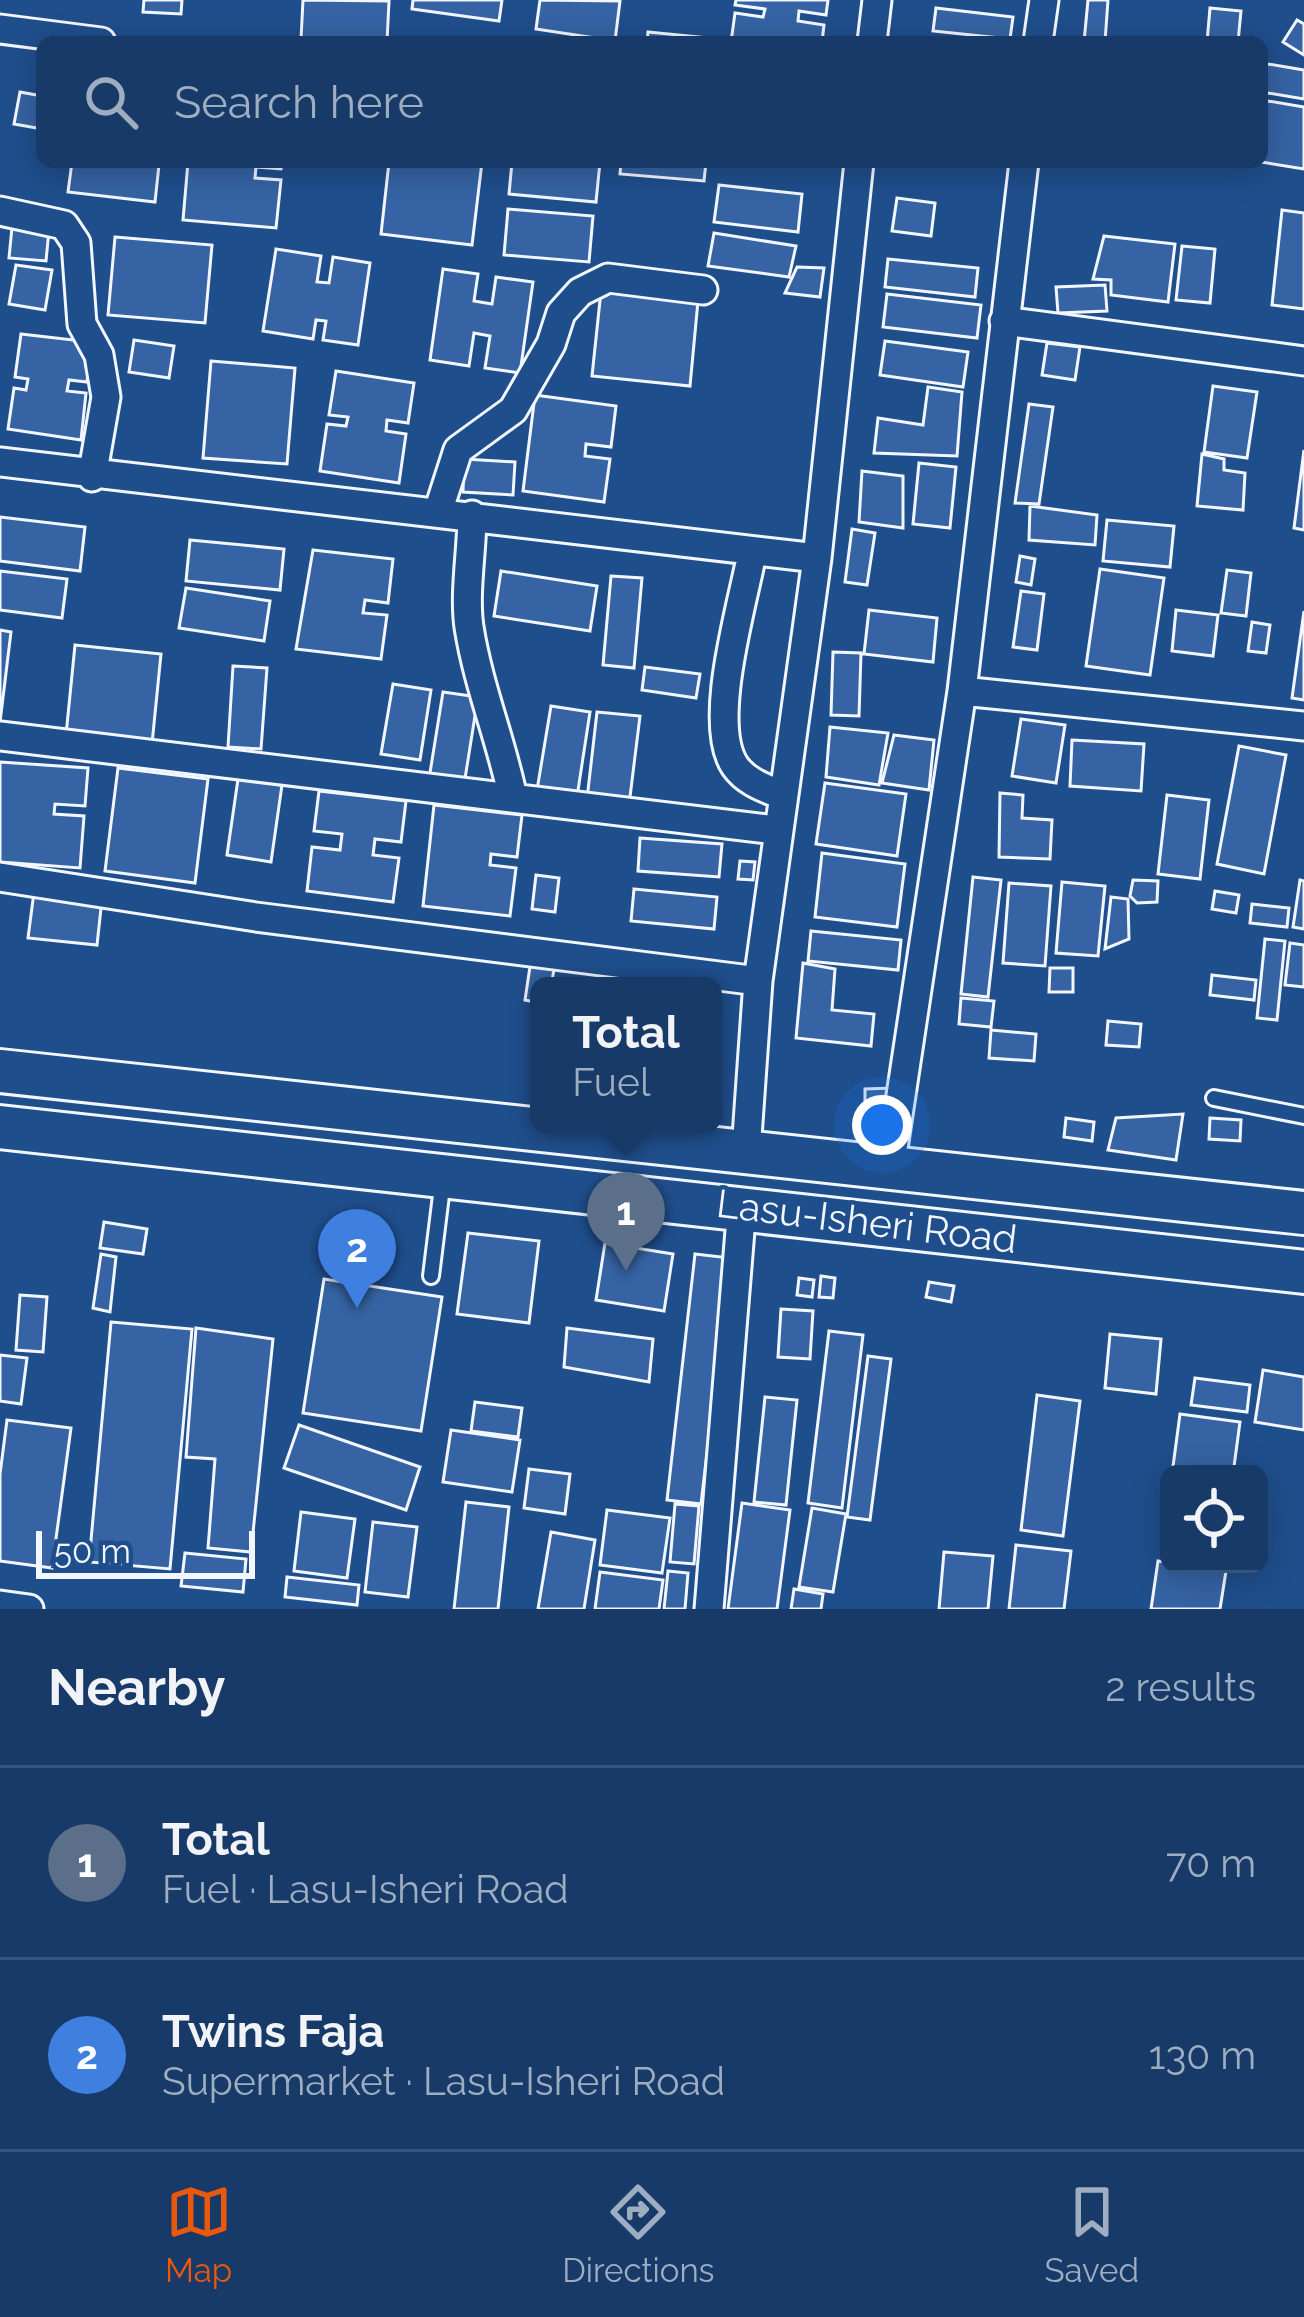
<!DOCTYPE html>
<meta charset="utf-8">
<style>
body{margin:0;font-family:Raleway,sans-serif;background:#244571;color:#f1f3f6}
.controls{position:absolute;right:36px;bottom:36px;display:grid;overflow:hidden;border-radius:18px;box-shadow:0 6px 30px #0003}
.controls button{width:108px;height:108px;display:grid;place-items:center;padding:0;border:0;border-bottom:3px solid #36547d;background:#173a69;color:#f1f3f6;font:60px sans-serif}
.scale{position:absolute;left:36px;bottom:30px;width:219px;box-sizing:border-box;padding-left:12px;border:6px solid #f2f6ff;border-top:0;font-size:33px;line-height:42px;white-space:nowrap;color:#f2f6ff;-webkit-text-stroke:9px #1f4e8c;paint-order:stroke}
.you{position:absolute;left:882px;top:1125px;width:42px;height:42px;margin:-30px;border:9px solid #fff;border-radius:50%;background:#1a73e8;box-shadow:0 0 0 18px #1a73e833}
.badge{display:grid;place-items:center;width:78px;height:78px;border-radius:50%;background:#ea580c;color:#fff;font-size:39px;font-weight:700}
.pin{position:absolute;translate:-50% -99px;filter:drop-shadow(0 3px 6px #0008)}
.pin::after{content:'';position:absolute;top:63px;width:42px;height:36px;background:inherit;clip-path:polygon(0 0,100% 0,50% 100%)}
.popup{position:absolute;left:530px;top:977px;width:192px;height:156px;box-sizing:border-box;display:grid;place-content:center;border-radius:18px;background:#173a69;filter:drop-shadow(0 3px 9px #0005);font-size:39px;white-space:nowrap;color:#9eadc0}
.popup b{font-size:45px;color:#f1f3f6}
.popup::after{content:'';position:absolute;left:50%;top:100%;margin-left:-24px;border:24px solid transparent;border-top-color:#173a69}
.list{margin:0;padding:0;list-style:none}
h2{display:flex;justify-content:space-between;align-items:center;height:156px;margin:0;padding:0 48px;font-size:51px}
h2 small{font-size:39px;font-weight:400;color:#9eadc0}
.list li{display:grid;grid-template-columns:78px 1fr auto;gap:36px;align-items:center;box-sizing:border-box;height:192px;padding:0 48px;border-top:3px solid #36547d}
.list b{display:block;font-size:45px;white-space:nowrap}
.list p{margin:0;font-size:39px;white-space:nowrap;color:#9eadc0}
.list em{font-size:39px;font-style:normal;color:#9eadc0}
.icon{flex:none;width:66px;height:66px;fill:none;stroke:currentColor;stroke-width:2;stroke-linecap:round;stroke-linejoin:round}
.map{position:relative;flex:none;width:1304px;height:1609px;overflow:hidden}
.search{position:absolute;background:#173a69;box-shadow:0 6px 30px #0003;left:36px;right:36px;top:36px;height:132px;display:flex;align-items:center;gap:30px;box-sizing:border-box;padding:0 42px;border-radius:18px;color:#9eadc0;font-size:45px}
.sheet{height:540px;background:#173a69}
nav{display:flex;justify-content:space-around;align-items:center;box-sizing:border-box;height:168px;border-top:3px solid #36547d;background:#173a69;font-size:33px;color:#9eadc0}
nav a{display:grid;justify-items:center;gap:6px}
nav .on{color:#ea580c}
.map>svg:first-child{display:block}
.building{fill:#3563a3;stroke:#f2f6ff;stroke-width:3}
.lines{fill:none;stroke-linecap:round;stroke-linejoin:round}
.service-casing{stroke:#f2f6ff;stroke-width:20}
.minor-casing{stroke:#f2f6ff;stroke-width:33}
.primary-casing{stroke:#f2f6ff;stroke-width:48}
.service{stroke:#1f4e8c;stroke-width:14}
.minor{stroke:#1f4e8c;stroke-width:27}
.primary{stroke:#1f4e8c;stroke-width:42}
.labels{text-anchor:middle;stroke-width:9;stroke-linejoin:round;paint-order:stroke}
.street-label{font-size:39px;fill:#f2f6ff;stroke:#1f4e8c}
</style>
<div class="map">
<svg width="1304" height="1609" viewBox="0 0 1304 1609">
<rect width="100%" height="100%" fill="#1f4e8c"/>
<path class="building" d="M144,0H182L181,14L143,12Z
M303,0L389,1L387,42L301,39Z
M413,0H502L499,21L412,9Z
M540,0L620,1L615,41L536,29Z
M736,0H828L826,15L799,11L798,21L824,25L822,42H731L735,13L763,17L765,9L735,5Z
M1088,0H1108L1105,42H1084Z
M936,8L1013,17L1010,39L933,31Z
M1210,8L1241,11L1238,42H1207Z
M1297,20L1304,24V55L1283,42Z
M648,32L720,39V42H647Z
M1262,63L1304,70V99L1262,92Z
M20,92L42,96V129L14,124Z
M1262,100L1304,107V169L1261,162Z
M72,162L159,165L155,202L68,192Z
M188,162H282L281,169L256,167L255,178L281,180L276,228L183,220Z
M389,162H482L472,245L381,234Z
M512,162H600L596,202L509,194Z
M621,162H706L704,181L620,174Z
M719,185L802,194L798,232L714,222Z
M897,198L935,203L931,236L892,231Z
M508,209L593,216L589,262L504,255Z
M1282,210L1304,213V309L1272,305Z
M12,227L49,230L46,261L9,258Z
M714,233L796,246L789,277L708,266Z
M1104,236L1175,244L1168,302L1111,295V280L1093,279Z
M115,237L212,245L205,323L108,315Z
M1182,246L1215,249L1210,303L1176,300Z
M276,249L321,256L317,282L329,283L333,257L370,263L358,345L323,340L326,321L316,320L313,339L263,331Z
M888,259L978,268L975,297L885,287Z
M16,265L52,270L45,310L9,304Z
M797,267L824,268L820,297L785,293Z
M443,269L478,274L474,301L492,304L496,277L533,282L520,373L485,368L490,336L474,333L469,366L430,360Z
M1105,285L1107,311L1058,313L1056,287Z
M601,291L698,301L690,386L592,376Z
M887,294L981,305L977,338L883,327Z
M21,334L91,342L87,382L69,380L67,391L86,393L81,440L8,429L14,388L26,390L28,379L15,377Z
M134,340L174,346L169,378L129,372Z
M885,341L968,352L963,387L880,375Z
M1047,343L1080,347L1075,380L1042,375Z
M211,361L295,368L287,464L203,458Z
M336,371L414,383L408,423L387,420L386,431L406,434L399,483L320,471L327,424L346,426L348,417L329,415Z
M1213,386L1257,392L1247,458L1204,452Z
M928,387L962,392L957,456L874,453L878,418L923,425Z
M535,395L616,406L611,447L586,444L585,456L610,459L604,502L523,491Z
M1029,404L1053,407L1039,504L1015,503Z
M1304,450V530L1294,528Z
M1202,454L1224,459V470L1245,473L1243,510L1197,506Z
M464,459L515,462L513,495L463,492Z
M919,463L956,467L950,528L913,524Z
M862,471L903,476V528L859,522Z
M1030,506L1097,515L1095,545L1029,540Z
M0,517L85,527L80,571L0,561Z
M1107,520L1174,526L1170,567L1103,561Z
M852,529L875,533L867,585L845,582Z
M190,540L284,549L280,590L186,581Z
M313,550L393,559L388,603L365,600L363,613L387,615L381,659L296,649Z
M1020,556L1035,559L1031,585L1016,582Z
M1100,569L1164,578L1150,675L1086,666Z
M1227,570L1251,573L1246,616L1221,613Z
M0,571L67,579L62,618L0,610Z
M501,571L597,586L590,631L494,616Z
M611,576L642,578L634,668L603,665Z
M186,588L270,601L264,641L179,628Z
M1021,591L1044,594L1037,650L1013,647Z
M869,610L937,618L933,662L864,654Z
M1176,610L1218,615L1213,656L1172,651Z
M1304,611V700L1292,698Z
M1252,622L1270,625L1266,653L1248,651Z
M0,630L11,632L0,722Z
M75,645L161,654L152,744L66,735Z
M833,652L861,653L859,716L831,715Z
M233,666L267,668L261,749L228,747Z
M645,667L700,674L696,698L642,690Z
M393,684L431,690L420,760L381,754Z
M443,692L478,697L464,785L429,779Z
M551,706L590,712L577,797L537,790Z
M597,712L640,716L629,805L587,799Z
M1021,719L1065,725L1056,783L1012,776Z
M830,727L888,733L879,785L826,777Z
M894,735L934,740L929,790L882,783Z
M1072,740L1144,744L1141,791L1070,786Z
M1239,746L1286,755L1264,874L1217,864Z
M0,762L88,768L85,806L55,804L54,814L84,816L80,868L0,862Z
M118,768L208,779L195,883L105,871Z
M238,779L282,785L271,862L227,855Z
M825,783L906,794L897,856L816,844Z
M319,791L406,801L401,842L375,839L373,855L399,858L393,902L307,891L312,847L340,850L342,834L314,831Z
M1000,793L1023,795L1022,818L1052,820L1050,859L999,857Z
M1167,795L1209,800L1200,879L1158,874Z
M434,805L522,815L517,857L491,854L490,865L516,868L510,916L423,906Z
M640,838L722,844L719,877L638,871Z
M822,853L905,864L897,927L815,917Z
M740,861L755,862L753,880L738,879Z
M536,875L559,878L555,912L532,909Z
M973,877L1001,880L988,997L961,994Z
M1133,880L1158,881L1157,902L1137,903L1130,896Z
M1300,880L1304,881V929L1293,927Z
M1062,882L1105,886L1098,956L1056,953Z
M1009,883L1051,886L1045,966L1003,963Z
M634,889L717,897L714,929L631,921Z
M1215,891L1239,895L1236,913L1212,909Z
M34,892L102,899L97,945L28,938Z
M1111,897L1128,899L1129,939L1105,949Z
M1252,904L1289,908L1287,927L1250,923Z
M811,931L901,940L898,970L808,961Z
M1265,939L1285,941L1277,1020L1257,1018Z
M1290,943L1304,945V987L1285,985Z
M531,960L555,964L551,986H539V1003L525,1000Z
M803,963L835,969L832,1010L874,1014L871,1046L796,1038Z
M1050,968H1073V992H1049Z
M1212,975L1256,980L1254,1000L1210,995Z
M961,998L994,1001L991,1027L959,1024Z
M1108,1021L1141,1024L1139,1047L1106,1045Z
M991,1030L1036,1034L1034,1061L989,1058Z
M893,1088V1106H865V1089Z
M1183,1114L1176,1160L1108,1150L1116,1118Z
M1066,1118L1094,1122L1092,1141L1064,1137Z
M1210,1118L1241,1120L1240,1141L1209,1139Z
M104,1222L147,1229L143,1254L100,1248Z
M468,1233L539,1241L529,1323L457,1314Z
M605,1243L673,1254L664,1311L596,1300Z
M101,1254L116,1257L110,1312L93,1308Z
M695,1254L730,1258L701,1504L667,1500Z
M821,1276L835,1278L833,1298L819,1297Z
M799,1278L814,1280L812,1297L797,1295Z
M324,1279L442,1297L421,1431L303,1413Z
M929,1282L954,1286L951,1302L926,1297Z
M20,1295L47,1297L43,1352L16,1350Z
M781,1309L813,1311L810,1359L778,1357Z
M111,1322L192,1329L170,1569L89,1562Z
M196,1328L273,1339L251,1552L208,1548L215,1459L186,1457Z
M567,1328L653,1339L649,1382L564,1367Z
M829,1331L863,1335L842,1508L808,1503Z
M1110,1334L1161,1339L1156,1394L1105,1388Z
M0,1355L27,1358L21,1404L0,1401Z
M868,1356L891,1359L870,1520L847,1517Z
M1263,1370L1304,1377V1430L1255,1422Z
M1195,1378L1250,1385L1247,1412L1191,1405Z
M1037,1395L1080,1401L1063,1536L1021,1530Z
M765,1397L797,1400L786,1505L754,1502Z
M475,1402L522,1408L518,1437L471,1431Z
M1180,1414L1240,1422L1233,1474H1172Z
M7,1420L71,1428L52,1568L0,1561V1474Z
M299,1425L420,1467L406,1510L284,1468Z
M451,1430L520,1440L512,1492L443,1482Z
M529,1469L570,1474L565,1514L524,1508Z
M466,1502L509,1507L498,1609H454Z
M742,1503L790,1510L777,1609H728Z
M675,1504L699,1506L694,1564L670,1562Z
M812,1508L846,1514L833,1592L799,1587Z
M607,1510L670,1518L662,1573L600,1565Z
M301,1512L355,1519L347,1578L294,1571Z
M373,1522L417,1527L408,1597L365,1592Z
M551,1532L595,1540L584,1609H538Z
M1016,1545L1071,1551L1064,1609H1009Z
M944,1552L993,1556L988,1609H939Z
M185,1553L246,1559L243,1592L181,1586Z
M1158,1561L1226,1571L1220,1609H1151Z
M668,1571L688,1573L685,1609H664Z
M600,1572L663,1580L659,1609H595Z
M287,1577L359,1585L357,1605L285,1597Z
M794,1589L823,1594L821,1609H791Z"/>
<g class="lines">
<defs>
<path id="service" d="M1214,1098L1304,1116
M431,1276L443,1179"/>
<path id="minor" d="M0,29L101,42
M872,42L877,0
M1038,42L1044,0
M0,211L64,225L76,243L82,324L99,355L106,397L92,477
M1004,321L1304,361
M0,462L817,558
M438,512L458,450L513,410L551,344L561,313L580,292L608,278L703,290
M472,515C472,551 464,593 469,627C478,685 501,740 513,798
M752,553C743,603 706,723 735,766C746,782 765,788 782,795
M962,691L1304,726
M0,736L776,830
M0,877L256,917L758,981
M746,1151L758,981L817,558L859,162
M890,1168L962,691L1024,162
M0,1605L29,1609
M709,1609L742,1206"/>
<path id="primary" d="M0,1071L1304,1213
M0,1127L1304,1272"/>
</defs>
<use href="#service" class="service-casing"/>
<use href="#minor" class="minor-casing"/>
<use href="#primary" class="primary-casing"/>
<use href="#service" class="service"/>
<use href="#minor" class="minor"/>
<use href="#primary" class="primary"/>
</g>
<g class="labels">
<g class="street-label">
<text transform="translate(867 1221) rotate(7)" y="14">Lasu-Isheri Road</text>
</g>
</g>
</svg>
<div class="controls">
<button><svg class="icon" aria-label="locate" viewBox="0 0 24 24"><circle cx="12" cy="12" r="6"/><path d="M12 2v4M12 18v4M2 12h4M18 12h4"/></svg></button>
</div>
<div class="scale">50 m</div>
<div class="you"></div>
<div class="pin badge" style="left:626px;top:1271px;background:#5c6f8a">1</div>
<div class="popup"><b>Total</b>Fuel</div>
<div class="pin badge" style="left:357px;top:1308px;background:#3f7fe0">2</div>
<div class="search"><svg class="icon" aria-label="search" viewBox="0 0 24 24"><circle cx="10" cy="10" r="6"/><path d="M15 15l6 6"/></svg>Search here</div>
</div>
<section class="sheet">
<h2>Nearby<small>2 results</small></h2>
<ul class="list">
<li><span class="badge" style="background:#5c6f8a">1</span><div><b>Total</b><p>Fuel · Lasu-Isheri Road</p></div><em>70 m</em></li>
<li><span class="badge" style="background:#3f7fe0">2</span><div><b>Twins Faja</b><p>Supermarket · Lasu-Isheri Road</p></div><em>130 m</em></li>
</ul>
</section>
<nav>
<a class="on"><svg class="icon" aria-label="map" viewBox="0 0 24 24"><path d="M3 6l6-2 6 2 6-2v14l-6 2-6-2-6 2zM9 4v14M15 6v14"/></svg>Map</a>
<a><svg class="icon" aria-label="directions" viewBox="0 0 24 24"><path d="M12 3l9 9-9 9-9-9zM9 14v-3h6M13 9l2 2-2 2"/></svg>Directions</a>
<a><svg class="icon" aria-label="saved" viewBox="0 0 24 24"><path d="M7 4h10v16l-5-4-5 4z"/></svg>Saved</a>
</nav>
